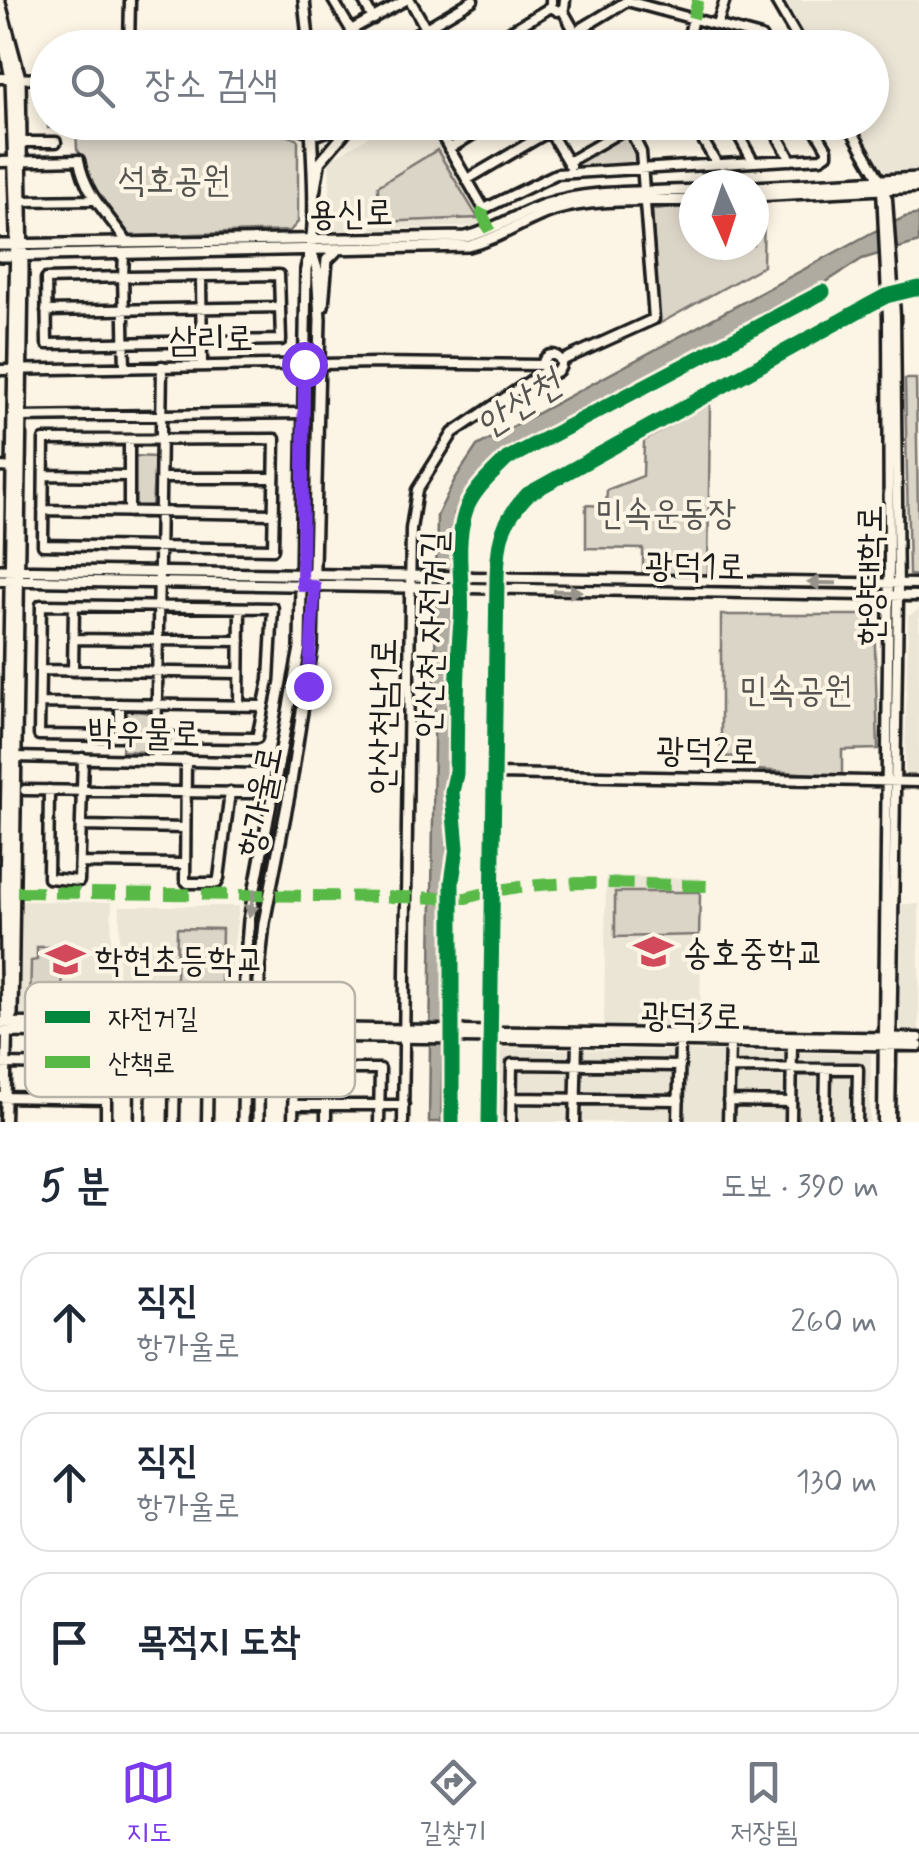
<!DOCTYPE html>
<html lang="ko">
<meta charset="utf-8">
<style>
body{margin:0;font-family:Mynerve,"Poor Story",sans-serif;background:#f6f6f7;color:#1f2937}
.compass{position:absolute;left:679px;top:170px;width:90px;height:90px;border-radius:50%;background:#fff;box-shadow:0 5px 15px #0003;rotate:177deg}
.stop{position:absolute;width:30px;height:30px;margin:-22px;border:8px solid #7c3aed;border-radius:50%;background:#fff}
.stop.end{background:#7c3aed;border-color:#fff;box-shadow:0 2px 10px #0008}
.list{margin:0;padding:0;list-style:none}
h2{display:flex;justify-content:space-between;align-items:center;height:130px;margin:0;padding:0 40px;font-size:42px}
h2 small{font-size:32px;font-weight:400;color:#747a83}
.list li{display:grid;grid-template-columns:65px 1fr auto;gap:30px;align-items:center;box-sizing:border-box;height:140px;margin:0 20px 20px;padding:0 20px;border:2px solid #e0e1e3;border-radius:30px}
.list b{display:block;font-size:38px;white-space:nowrap}
.list p{margin:0;font-size:32px;white-space:nowrap;color:#747a83}
.list em{font-size:32px;font-style:normal;color:#747a83}
.icon{flex:none;width:55px;height:55px;fill:none;stroke:currentColor;stroke-width:2;stroke-linecap:round;stroke-linejoin:round}
.map{position:relative;flex:none;width:919px;height:1122px;overflow:hidden}
.search{position:absolute;background:#fff;box-shadow:0 5px 15px #0003;left:30px;right:30px;top:30px;height:110px;display:flex;align-items:center;gap:25px;box-sizing:border-box;padding:0 35px;border-radius:55px;color:#747a83;font-size:38px}
.sheet{height:610px;background:#fff}
nav{display:flex;justify-content:space-around;align-items:center;box-sizing:border-box;height:140px;border-top:2px solid #e0e1e3;background:#fff;font-size:28px;color:#747a83}
nav a{display:grid;justify-items:center;gap:5px}
nav .on{color:#7c3aed}
.map>svg:first-child{display:block}
.built{fill:#ebe5d6}
.green{fill:#dbd5c8;stroke:#7c7872;stroke-width:2.5}
.water{fill:#b0aba1;stroke:#75726c;stroke-width:2.5}
.lines{fill:none;stroke-linecap:round;stroke-linejoin:round}
.minor-casing{stroke:#1c1c1c;stroke-width:15}
.major-casing{stroke:#1c1c1c;stroke-width:16}
.minor{stroke:#fcf5e5;stroke-width:8}
.major{stroke:#fcf5e5;stroke-width:9}
.quiet{stroke:#58b947;stroke-width:12;stroke-dasharray:25 12;stroke-linecap:butt}
.cycleway-casing{stroke:#fcf5e5;stroke-width:21}
.cycleway{stroke:#00873e;stroke-width:15}
.oneway{fill:#97938b}
.route{stroke:#7c3aed;stroke-width:12}
.labels{text-anchor:middle;stroke-width:8;stroke-linejoin:round;paint-order:stroke}
.park-label{font-size:35px;fill:#555450;stroke:#fcf5e5}
.street-label{font-size:35px;fill:#1c1c1c;stroke:#fcf5e5}
.poi-label{font-size:35px;fill:#1c1c1c;stroke:#fcf5e5;text-anchor:start}
.water-label{font-size:38px;font-style:italic;fill:#575551;stroke:#fcf5e5}
.key{fill:#fcf5e5;stroke:#b9b4a9;stroke-width:2.5}
.key-label{font-size:28px;fill:#1c1c1c}
</style>
<div class="map">
<svg width="919" height="1122" viewBox="0 0 919 1122">
<rect width="100%" height="100%" fill="#fcf5e5"/>
<filter id="ink" filterUnits="userSpaceOnUse"><feTurbulence type="fractalNoise" baseFrequency=".01" numOctaves="2"/><feDisplacementMap in="SourceGraphic" scale="20" xChannelSelector="R" yChannelSelector="G"/><feConvolveMatrix kernelMatrix="1 2 1 2 8 2 1 2 1" color-interpolation-filters="sRGB"/></filter>
<g filter="url(#ink)">
<path class="built" d="M784,0H919V171L889,172L882,169L855,123L872,122V48L811,47Z
M391,123H427L484,226L331,231L329,160Z
M919,609V774H905L908,616Z
M606,876L702,878L700,1027L604,1026Z
M19,901L112,902L109,1017L18,1016Z
M902,904H919V1032H903L899,1021Z
M120,906H239L232,957L229,1018L117,1015Z
M498,1048L871,1054L870,1122H497Z"/>
<path class="green" d="M48,123H243L296,138L298,141V222L290,231L131,236L90,185L84,159L77,149L76,127L48,128Z
M627,133L639,158L637,164L575,170L572,163Z
M437,150L478,218L379,222L378,186Z
M754,203H764L763,266L659,324L652,209L694,207V245H754Z
M905,379H916L919,576L909,575Z
M710,403L708,575L643,574V549L586,548V505L606,506L607,490L643,476L644,441Z
M132,456L155,457L152,508L132,506Z
M721,615H874L878,749L842,750V776L744,769L743,756L721,757Z
M125,710L152,713L148,752L122,751Z
M615,892H700L699,935L615,937Z
M177,928L222,929L221,986L176,985Z
M37,947H63L62,1008L30,1007L31,961L37,960Z"/>
<path class="water" d="M919,214V242L862,259L800,299L508,450L472,484L454,514L441,1122H429L437,516L455,479L477,446L873,232L905,217Z"/>
<g class="lines">
<defs>
<path id="minor" d="M333,0L351,30L348,48
M363,0L373,19
M410,0L437,48
M551,0V7L558,11L564,8L565,0
M775,0L803,48
M562,9L584,48
M717,25L725,0
M351,30L406,0
M129,48L130,0
M392,48L473,0
M482,48L551,7
M549,48L627,1L761,37L767,48
M622,48L634,40L663,48
M686,48L693,18
M0,78L48,79
M279,122L318,134L350,124
M434,122L484,209L556,174L821,158L827,154V149L811,122
M544,122L570,166
M682,122L694,125L717,164
M731,122L753,161
M770,122L791,160
M847,122L880,180L887,199L895,315L898,595L890,1122
M21,142H56
M449,149L493,122
M0,162L79,160C85,195 108,214 127,242
M568,162L637,122
M468,179L565,122
M882,189L888,317L889,566L883,1122
M315,191L320,162L354,122
M22,201L92,200
M124,253L123,277L279,275L281,340C203,341 125,343 47,344L46,279L123,277C124,307 124,337 125,366
M201,276L202,365
M46,311L280,307
M543 364a9 9 0 1 1 18 0a9 9 0 1 1-18 0Z
M561,361L654,319L641,152L626,122
M0,370L376,363L544,365
M18,417L304,413
M275,439L273,549L43,545L44,440Z
M0,467L16,468
M44,475L129,476
M161,478H274
M43,510L274,514
M129,512V441
M470,577L919,584
M469,588L919,596
M74,639L240,641
M40,670L239,673
M73,671L74,606
M40,703L263,706
M120,704V736L39,735L41,605L273,608L269,680L257,738L157,737
M239,706L240,608
M14,757L279,763
M156,759L162,366
M186,760L185,880L188,883H217L219,878L230,792
M493,774L919,782
M25,790L251,793
M49,790L48,878L79,881L83,758
M82,826L185,828
M82,863L185,864
M463,1031L919,1038
M462,1038L919,1046
M0,1064L208,1067L207,1122
M106,1066V1122
M729,1068L858,1069L857,1122
M0,1097L106,1099
M511,1098L679,1100
M728,1101L791,1102
M293,1105H404
M5,1122L7,1032
M140,1122L141,1035
M174,1122L175,1067
M293,1122L294,1069H380L379,1122
M326,1122V1105
M403,1122L411,529L417,490L453,433L546,370
M489,1122L497,578C498,540 501,522 528,494L869,305L886,296L919,288
M511,1122L512,1064L680,1066
M575,1122L577,1041
M678,1122L680,1042
M728,1122L730,1043
M791,1122L792,1042
M825,1122L826,1069"/>
<path id="major" d="M304,0L309,48
M0,3L20,78L23,270L12,1014L7,1023
M0,24L11,78L16,234L5,892L7,1032
M754,187L919,178
M754,196L919,187
M0,245L466,237C496,230 518,213 546,204C592,189 646,193 694,190
M0,256L469,246C502,238 525,219 555,210C597,197 650,202 694,200
M323,306L327,260L336,251
M0,570L470,577
M0,580L469,588
M0,1023L463,1031
M0,1032L462,1038
M243,1122L245,969L249,920L300,648L306,269C319,223 312,170 311,122
M258,1122L259,971L264,923L289,795L312,647L320,319L317,269L312,253"/>
</defs>
<use href="#minor" class="minor-casing"/>
<use href="#major" class="major-casing"/>
<use href="#minor" class="minor"/>
<use href="#major" class="major"/>
<path class="quiet" d="M693,18L698,0
M484,209L482,213L490,231
M17,892L466,898C544,875 630,885 710,886"/>
<defs>
<path id="cycleway" d="M452,1122V882L457,848L452,792L456,774C457,723 456,672 461,621C464,585 454,548 465,513C471,492 492,474 507,459L823,292
M489,1122L497,578C498,540 501,522 528,494L869,305L886,296L919,288"/>
</defs>
<use href="#cycleway" class="cycleway-casing"/>
<use href="#cycleway" class="cycleway"/>
</g>
<defs><path id="oneway-solid" d="M-6-.8H1V-3.2L6.5 0L1 3.2V.8H-6Z" transform="scale(2.5)"/></defs>
<g class="oneway">
<use href="#oneway-solid" transform="translate(822 583) rotate(-179)"/>
<use href="#oneway-solid" transform="translate(567 591) rotate(1)"/>
<use href="#oneway-solid" transform="translate(252 903) rotate(101)"/>
</g>
</g>
<g class="lines" filter="url(#ink)">
<path class="route" d="M304,364L302,586H315L308,686"/>
</g>
<defs>
<symbol id="school-bare" viewBox="-9 -9 18 18"><path d="M0-5L7-2L0 1L-7-2ZM-4 1L0 2.5L4 1V4Q0 6-4 4Z" fill="#d1495b" stroke="#fcf5e5" stroke-width="2.5" paint-order="stroke"/></symbol>
</defs>
<g fill-rule="evenodd">
<use href="#school-bare" x="626" y="924" width="55" height="55"/>
<use href="#school-bare" x="38" y="932" width="55" height="55"/>
</g>
<g class="labels">
<g class="park-label">
<text x="174" y="191">석호공원</text>
<text x="666" y="524">민속운동장</text>
<text x="796" y="701">민속공원</text>
</g>
<g class="street-label">
<text transform="translate(351 212) rotate(-1)" y="12">용신로</text>
<text transform="translate(211 338) rotate(-1)" y="12">삼리로</text>
<text transform="translate(695 565) rotate(1)" y="12">광덕1로</text>
<text transform="translate(869 575) rotate(-90)" y="12">한양대학로</text>
<text transform="translate(430 634) rotate(-88)" y="12">안산천 자전거길</text>
<text transform="translate(382 716) rotate(-89)" y="12">안산천남1로</text>
<text transform="translate(144 732) rotate(1)" y="12">박우물로</text>
<text transform="translate(707 750) rotate(1)" y="12">광덕2로</text>
<text transform="translate(259 801) rotate(-79)" y="12">항가울로</text>
<text transform="translate(691 1015) rotate(1)" y="12">광덕3로</text>
</g>
<g class="poi-label">
<text x="683" y="964">송호중학교</text>
<text x="95" y="971">학현초등학교</text>
</g>
<g class="water-label">
<text transform="translate(518 403) rotate(-33)" y="13">안산천</text>
</g>
</g>
<rect x="25" y="982" width="330" height="115" rx="15" class="key"/>
<rect x="45" y="1011" width="45" height="12" fill="#00873e"/>
<rect x="45" y="1056" width="45" height="12" fill="#58b947"/>
<g class="key-label">
<text x="108" y="1027">자전거길</text>
<text x="108" y="1072">산책로</text>
</g>
</svg>
<svg class="compass" viewBox="-18 -18 36 36"><path d="M0-13l5 13h-10z" fill="#e53935"/><path d="M0 13l5-13h-10z" fill="#747a83"/></svg>
<div class="stop" style="left:304px;top:364px"></div>
<div class="stop end" style="left:308px;top:686px"></div>
<div class="search"><svg class="icon" aria-label="search" viewBox="0 0 24 24"><circle cx="10" cy="10" r="6"/><path d="M15 15l6 6"/></svg>장소 검색</div>
</div>
<section class="sheet">
<h2>5 분<small>도보 · 390 m</small></h2>
<ul class="list">
<li><svg class="icon" aria-label="ahead" viewBox="0 0 24 24"><path d="M12 20V5M6 11l6-6 6 6"/></svg><div><b>직진</b><p>항가울로</p></div><em>260 m</em></li>
<li><svg class="icon" aria-label="ahead" viewBox="0 0 24 24"><path d="M12 20V5M6 11l6-6 6 6"/></svg><div><b>직진</b><p>항가울로</p></div><em>130 m</em></li>
<li><svg class="icon" aria-label="arrive" viewBox="0 0 24 24"><path d="M6 21V4h12l-3 4 3 4H6"/></svg><div><b>목적지 도착</b></div></li>
</ul>
</section>
<nav>
<a class="on"><svg class="icon" aria-label="map" viewBox="0 0 24 24"><path d="M3 6l6-2 6 2 6-2v14l-6 2-6-2-6 2zM9 4v14M15 6v14"/></svg>지도</a>
<a><svg class="icon" aria-label="directions" viewBox="0 0 24 24"><path d="M12 3l9 9-9 9-9-9zM9 14v-3h6M13 9l2 2-2 2"/></svg>길찾기</a>
<a><svg class="icon" aria-label="saved" viewBox="0 0 24 24"><path d="M7 4h10v16l-5-4-5 4z"/></svg>저장됨</a>
</nav>
